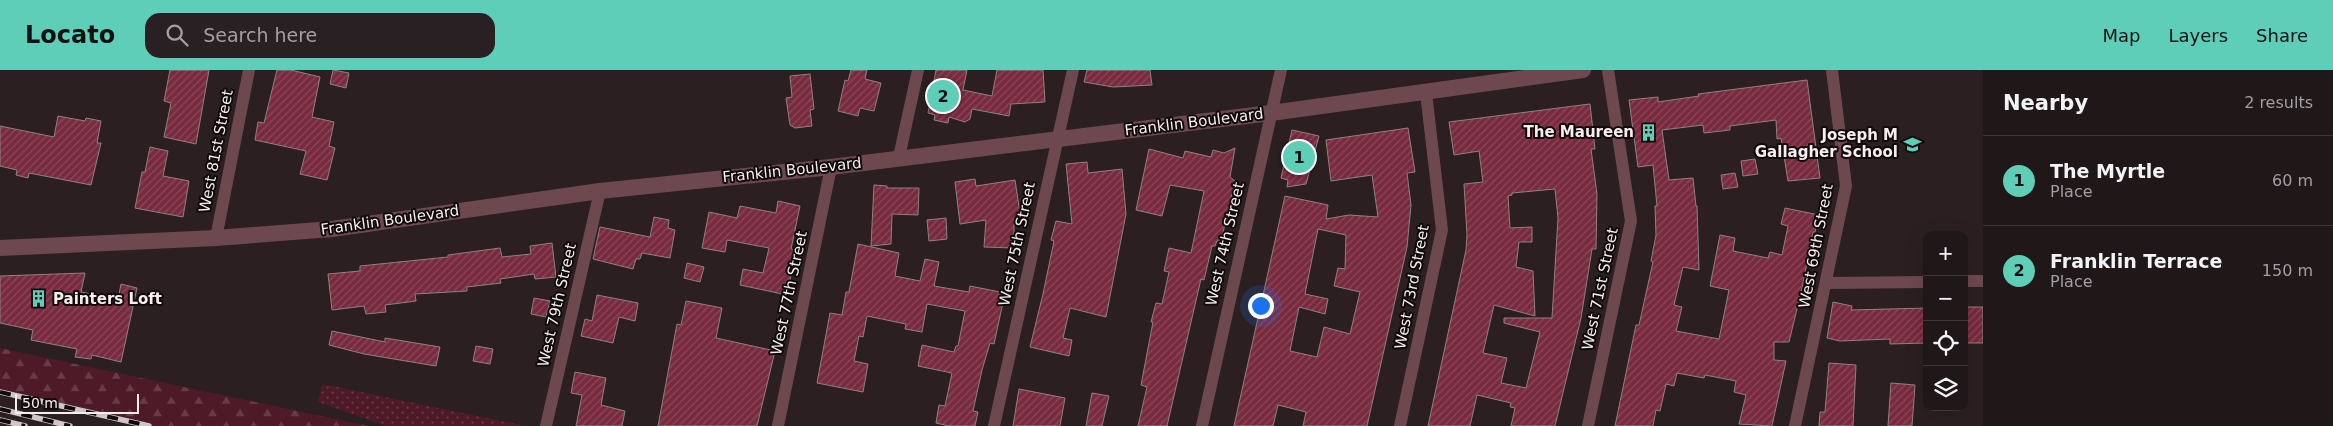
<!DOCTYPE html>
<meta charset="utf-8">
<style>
body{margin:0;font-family:"DejaVu Sans",sans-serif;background:#282022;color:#f1f3f6}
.controls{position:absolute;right:15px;bottom:15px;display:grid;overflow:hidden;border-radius:10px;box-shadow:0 5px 20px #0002}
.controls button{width:45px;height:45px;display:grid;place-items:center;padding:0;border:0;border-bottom:1px solid #3d3638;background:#201719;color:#f1f3f6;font:25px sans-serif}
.scale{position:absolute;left:15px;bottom:12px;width:124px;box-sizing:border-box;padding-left:5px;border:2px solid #f6edef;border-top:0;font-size:14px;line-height:18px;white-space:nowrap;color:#f6edef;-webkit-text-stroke:4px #100a0b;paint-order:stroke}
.you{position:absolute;left:1260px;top:235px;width:18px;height:18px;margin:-12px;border:4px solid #fff;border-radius:50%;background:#1a73e8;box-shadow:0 0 0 8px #1a73e833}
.badge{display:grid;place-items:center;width:32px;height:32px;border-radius:50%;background:#5eceb8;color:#111;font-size:16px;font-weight:700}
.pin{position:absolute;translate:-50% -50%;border:2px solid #fff;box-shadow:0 1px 5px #0006}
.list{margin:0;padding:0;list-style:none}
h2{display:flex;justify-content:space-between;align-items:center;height:65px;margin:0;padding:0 20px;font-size:21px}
h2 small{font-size:16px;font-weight:400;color:#a29fa2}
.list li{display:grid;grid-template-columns:32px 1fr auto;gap:15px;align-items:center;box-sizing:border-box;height:90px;padding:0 20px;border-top:1px solid #3d3638}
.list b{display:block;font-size:19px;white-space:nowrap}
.list p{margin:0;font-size:16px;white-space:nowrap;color:#a29fa2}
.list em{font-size:16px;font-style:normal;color:#a29fa2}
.icon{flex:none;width:28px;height:28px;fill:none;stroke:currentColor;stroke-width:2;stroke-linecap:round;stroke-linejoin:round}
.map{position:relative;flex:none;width:1983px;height:356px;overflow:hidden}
header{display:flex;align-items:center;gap:30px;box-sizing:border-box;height:70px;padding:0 25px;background:#5eceb8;color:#111}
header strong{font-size:24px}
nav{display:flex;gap:28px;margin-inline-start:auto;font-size:18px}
.search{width:350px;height:45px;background:#282022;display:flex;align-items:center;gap:12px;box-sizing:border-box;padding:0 18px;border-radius:15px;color:#a29fa2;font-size:19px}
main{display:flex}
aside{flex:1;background:#201719}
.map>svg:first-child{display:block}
.green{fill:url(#green-dots)}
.forest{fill:url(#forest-firs)}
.building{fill:url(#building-hatch);stroke:#908183;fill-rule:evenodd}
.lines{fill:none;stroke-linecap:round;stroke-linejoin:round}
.minor{stroke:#6d494f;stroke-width:12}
.tertiary{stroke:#6d494f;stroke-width:16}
.rail-casing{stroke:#d0c6c8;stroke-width:5.5}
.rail{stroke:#100a0b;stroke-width:4;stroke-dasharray:11;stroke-linecap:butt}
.labels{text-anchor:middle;stroke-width:4;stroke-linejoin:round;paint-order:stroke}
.street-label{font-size:15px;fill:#f6edef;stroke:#100a0b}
.poi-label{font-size:15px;font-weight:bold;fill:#f6edef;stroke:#100a0b;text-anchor:end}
</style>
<header>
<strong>Locato</strong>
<div class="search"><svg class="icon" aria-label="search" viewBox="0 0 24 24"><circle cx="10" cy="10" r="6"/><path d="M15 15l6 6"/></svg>Search here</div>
<nav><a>Map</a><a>Layers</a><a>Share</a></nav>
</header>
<main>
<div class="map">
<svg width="1983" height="356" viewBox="0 0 1983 356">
<defs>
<pattern id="green-dots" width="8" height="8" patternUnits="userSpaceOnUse" patternTransform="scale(1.25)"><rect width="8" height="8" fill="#4e1a27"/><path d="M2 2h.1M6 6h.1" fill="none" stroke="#683c47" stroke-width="1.8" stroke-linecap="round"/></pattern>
<pattern id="forest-firs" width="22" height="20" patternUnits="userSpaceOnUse" patternTransform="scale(1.25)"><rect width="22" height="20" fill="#4e1a27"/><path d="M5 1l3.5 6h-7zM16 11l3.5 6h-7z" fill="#683c47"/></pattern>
<pattern id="building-hatch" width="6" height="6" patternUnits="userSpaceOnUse" patternTransform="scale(1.25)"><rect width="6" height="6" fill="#782a3e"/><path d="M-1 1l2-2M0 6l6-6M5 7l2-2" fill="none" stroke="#8c495a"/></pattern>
</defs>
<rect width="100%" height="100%" fill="#2b1f21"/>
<path class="green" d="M322,314L526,356H386L318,332Z"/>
<path class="forest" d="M0,278L368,356H149L0,322Z"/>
<path class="building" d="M170,0H209L196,74L164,67L171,33L164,31Z
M277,0H291L320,7L312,47L334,52L329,76L335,78L327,110L300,104L306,81L255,70L258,52L264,53Z
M333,0L349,3L346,18L330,14Z
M851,0H867L865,9L881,13L874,41L860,38L858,46L838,41L845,10L848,11Z
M936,0H967L963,20L992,26L997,0H1043L1045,32L1011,34L1009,46L972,39L970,49L965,52L949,47L948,53L934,50L935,45L928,43Z
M1087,0H1150L1152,15L1113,17L1084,12Z
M810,4L814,39L810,40L812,56L795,58L790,55L786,28L792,27L790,6Z
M1807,10L1820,108L1788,111L1781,68L1777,69L1776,50L1730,56V60L1704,63L1703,55L1662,60L1669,110L1693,108L1696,136H1697L1699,200L1683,197L1674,235L1682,237L1676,261L1719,269L1729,220L1710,216L1720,165L1735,168L1733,181L1768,188L1770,182L1782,185L1788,156L1781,154L1785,138L1819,145L1815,162H1813L1802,218L1789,272H1774V290L1786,291L1772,356L1739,354L1746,325L1734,322L1736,311L1705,305L1704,308L1677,303L1674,316L1666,314L1660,341L1656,340L1653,356H1615L1636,255H1639L1653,192L1651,191L1656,165L1655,136H1657L1653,95L1638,97L1629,30L1658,27V32L1699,26L1698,24Z
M1590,34L1595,79H1591L1597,124L1596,179H1592L1581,248L1555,356H1511L1515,338L1510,337L1511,333L1477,325L1470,356H1428L1466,180L1467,165L1464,114L1483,112L1479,81L1454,85L1449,52ZM1555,119L1558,148L1552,248H1504V253L1540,262L1526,318L1501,313L1507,288L1483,283L1494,235L1535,246L1533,201L1516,197L1519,172H1532V157L1510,158L1508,126L1512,125V123Z
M58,46L85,51L86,48L101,51L97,73H101L91,115L29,103L28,108L16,105L17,100L0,96V56L54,67Z
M1408,58L1415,102L1407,103L1411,135L1407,177L1367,356H1303L1306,342L1278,335L1273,356H1234L1285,126L1328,135L1326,149L1349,145L1378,147L1372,105L1331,111L1326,70ZM1318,159L1346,165L1345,199L1338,198L1334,216L1360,222L1350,264L1324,257L1317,287L1290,281L1299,237L1325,244L1328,229L1305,224Z
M1292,60L1319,66L1306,114L1287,117L1288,110L1281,108Z
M150,77L168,81L163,106L189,111L183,147L135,138L142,102H145Z
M1235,78L1230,107L1235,111L1221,171H1217L1215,176H1212L1204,210L1201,209L1167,356H1138L1147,317L1141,315L1153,252H1151L1156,233L1162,234L1169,202L1164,201L1169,178L1191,183L1204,121L1170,115L1162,146L1136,140L1149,79L1183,88L1185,81L1211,87L1213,80L1224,83Z
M1755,89L1758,104L1743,106L1741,91Z
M1087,92L1088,103L1122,99L1126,144L1106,247L1070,238L1063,268L1072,270L1069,286L1030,277L1043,224L1054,171L1051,170L1056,151L1072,154L1066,94Z
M1735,103L1738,117L1723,119L1721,105Z
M975,109L976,116L1015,110L1020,143H1017L1018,154H1014V178L984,177L986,150L960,154L955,112Z
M874,115L887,116V118H919L918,145L892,144L891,174L871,176Z
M778,131L800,136L791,179L796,180L787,225L740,215L743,199L763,203L769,178L727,170L725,182L702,178L709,142L737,148L740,136L776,143Z
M654,147L669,150L668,158L675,160L670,188L642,183L640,189H636L633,199L593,189L600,157L650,167Z
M946,148L947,169L929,171L927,150Z
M552,173L556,207L535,209L534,204L500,209L501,213L467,217V221L415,224L416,231L385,235L386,242L366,244L364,236L332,240L328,204L360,201V196L448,187V185L500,178L502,187L531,184L530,176Z
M858,174L899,183L895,206L920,211L925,189L939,192L934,216L969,222L970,216L1005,223L994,274L990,273L982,300L973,341L978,342L975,356H949L936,353L939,335L945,336L952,303L918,296L922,275L954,282L956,276H958L965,241L927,234L922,262L905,259L906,254L867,246L863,267L859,266L854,291L868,294L863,322L817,313L830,243L842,245L846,222H849Z
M687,193L704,197L700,212L684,208Z
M85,203L81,222L118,229L121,214L137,218L121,292L92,285L91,289L75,287L77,279L31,270L33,260L0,253V206Z
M597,225L638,233L635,251L619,247L613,273L581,266L585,249L592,251Z
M534,228L550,231L546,247L531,244Z
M686,231L722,238L716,268L775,281L757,356H658L677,254L681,255Z
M1833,232L1852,236L1851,240L1927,238V273L1890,274V269L1840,271L1827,268Z
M1966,237H1983V273H1967Z
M332,261L385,272V268L440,277L436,296L364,284L329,275Z
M476,276L493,279L490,294L473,291Z
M1829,293L1856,295L1853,356H1819L1820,342H1825Z
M575,302L606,308L601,335L625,341L622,356H576L582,325L571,323Z
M1891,313L1915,315L1912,356H1888Z
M1019,319L1065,328L1060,356H1013Z
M1092,323L1109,326L1102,356H1086Z"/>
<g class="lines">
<path class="minor" d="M899,87L918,0
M216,168L249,0
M1964,211H1983
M1826,213L1927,212
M546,356L600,121
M778,356L831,97
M994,356L1073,0
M1202,356L1281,0
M1400,356L1442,160L1426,23
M1588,356L1631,151L1608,0
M1795,356L1846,116L1832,0"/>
<path class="tertiary" d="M0,178L216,168L332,159L600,121L831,97L1271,43L1583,0"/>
<defs>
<path id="rail" d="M0,322L149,356
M0,339L70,356
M0,350L25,356"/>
</defs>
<use href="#rail" class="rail-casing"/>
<use href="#rail" class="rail"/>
</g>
<defs>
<symbol id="building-bare" viewBox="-9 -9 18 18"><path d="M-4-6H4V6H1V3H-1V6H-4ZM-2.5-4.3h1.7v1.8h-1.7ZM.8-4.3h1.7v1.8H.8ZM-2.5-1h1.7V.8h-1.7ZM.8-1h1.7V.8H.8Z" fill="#5eceb8" stroke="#100a0b" stroke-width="2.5" paint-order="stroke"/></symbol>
<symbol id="school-bare" viewBox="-9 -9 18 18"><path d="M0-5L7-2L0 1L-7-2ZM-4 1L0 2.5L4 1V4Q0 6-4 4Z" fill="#5eceb8" stroke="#100a0b" stroke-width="2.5" paint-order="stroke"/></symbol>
</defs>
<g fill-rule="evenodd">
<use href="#building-bare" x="1636" y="50" width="25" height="25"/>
<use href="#school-bare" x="1900" y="62" width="25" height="25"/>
<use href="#building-bare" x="26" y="216" width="25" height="25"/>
</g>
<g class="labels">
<g class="street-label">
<text transform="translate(1194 52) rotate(-7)" y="5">Franklin Boulevard</text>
<text transform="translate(216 81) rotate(-79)" y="5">West 81st Street</text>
<text transform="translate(792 100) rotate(-6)" y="5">Franklin Boulevard</text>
<text transform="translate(390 150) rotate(-8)" y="5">Franklin Boulevard</text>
<text transform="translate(1017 174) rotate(-78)" y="5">West 75th Street</text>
<text transform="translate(1225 174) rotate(-77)" y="5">West 74th Street</text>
<text transform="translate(1816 176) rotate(-79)" y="5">West 69th Street</text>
<text transform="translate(1412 217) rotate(-79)" y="5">West 73rd Street</text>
<text transform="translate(1600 219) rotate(-78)" y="5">West 71st Street</text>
<text transform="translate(789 223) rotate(-78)" y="5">West 77th Street</text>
<text transform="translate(557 235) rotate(-77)" y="5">West 79th Street</text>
</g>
<g class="poi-label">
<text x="1634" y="67">The Maureen</text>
<text x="1898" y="70">Joseph M<tspan x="1898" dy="17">Gallagher School</tspan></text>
<text x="53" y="234" text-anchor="start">Painters Loft</text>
</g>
</g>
</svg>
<div class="controls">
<button>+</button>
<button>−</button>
<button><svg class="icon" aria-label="locate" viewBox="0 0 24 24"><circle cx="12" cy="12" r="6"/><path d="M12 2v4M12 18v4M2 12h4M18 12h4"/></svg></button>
<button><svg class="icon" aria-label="layers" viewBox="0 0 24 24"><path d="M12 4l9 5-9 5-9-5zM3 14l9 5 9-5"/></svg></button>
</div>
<div class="scale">50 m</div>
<div class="you"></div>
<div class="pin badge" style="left:1299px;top:87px">1</div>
<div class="pin badge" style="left:943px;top:26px">2</div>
</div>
<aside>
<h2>Nearby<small>2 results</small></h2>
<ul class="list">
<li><span class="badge">1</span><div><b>The Myrtle</b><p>Place</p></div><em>60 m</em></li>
<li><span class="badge">2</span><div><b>Franklin Terrace</b><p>Place</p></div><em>150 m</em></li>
</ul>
</aside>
</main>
